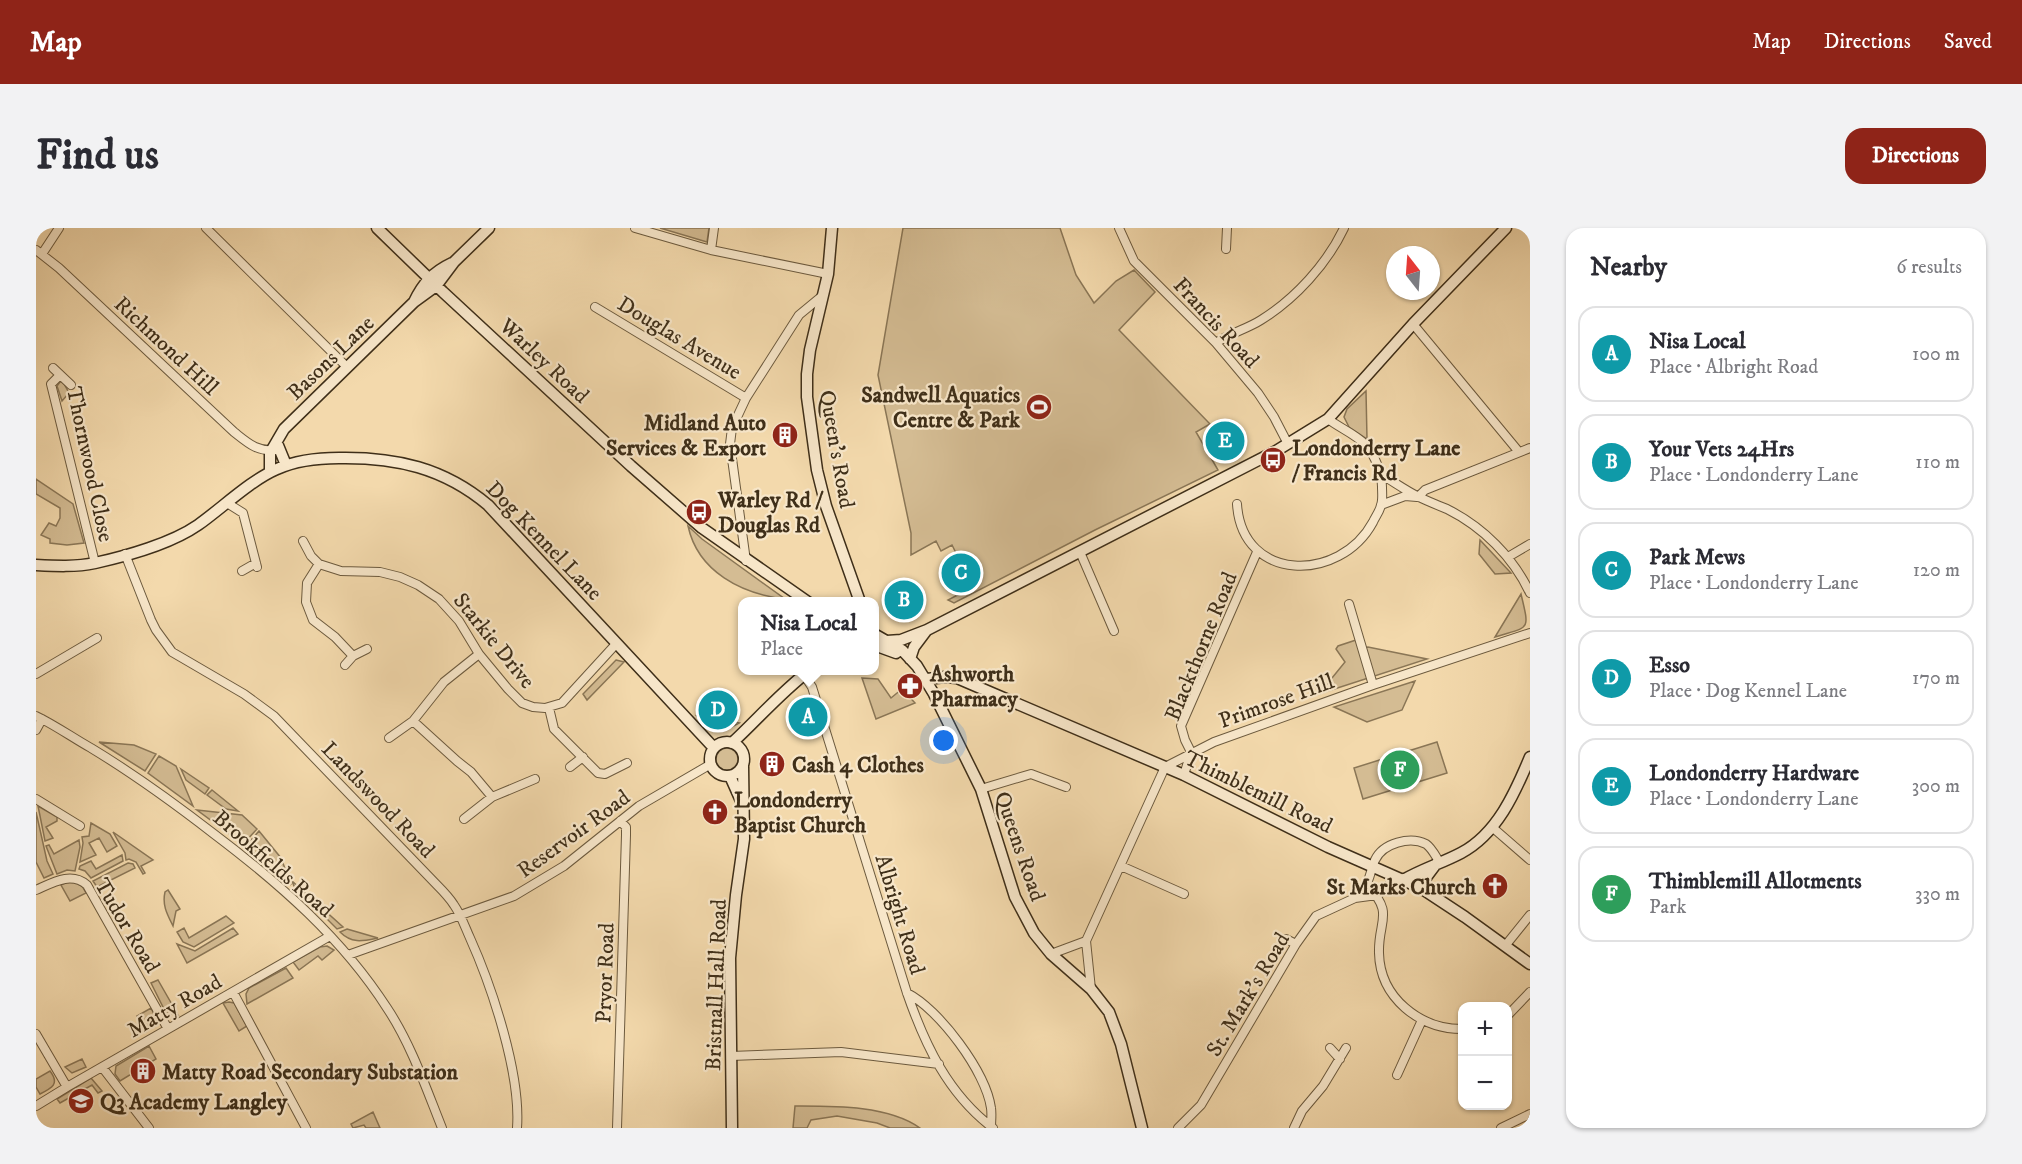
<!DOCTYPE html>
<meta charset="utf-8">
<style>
body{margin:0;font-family:"IM FELL DW Pica",serif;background:#f2f2f3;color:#2b2b33}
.controls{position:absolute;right:18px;bottom:18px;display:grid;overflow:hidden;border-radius:12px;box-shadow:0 2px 4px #0004}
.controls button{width:54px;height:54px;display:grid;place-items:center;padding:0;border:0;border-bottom:2px solid #e1e1e2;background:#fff;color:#2b2b33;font:30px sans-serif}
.compass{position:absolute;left:1350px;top:18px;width:54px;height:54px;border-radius:50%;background:#fff;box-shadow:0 2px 4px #0004;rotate:343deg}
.you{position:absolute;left:908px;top:513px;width:21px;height:21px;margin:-15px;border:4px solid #fff;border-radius:50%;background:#1a73e8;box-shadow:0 0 0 9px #1a73e833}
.badge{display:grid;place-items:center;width:39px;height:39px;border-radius:50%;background:#8f2418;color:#fff;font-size:20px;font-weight:700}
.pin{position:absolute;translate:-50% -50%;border:3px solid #fff;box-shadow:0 2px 6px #0006}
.popup{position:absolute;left:702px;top:369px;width:141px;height:78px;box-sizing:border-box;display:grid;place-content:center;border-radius:12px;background:#fff;filter:drop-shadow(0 2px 4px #0005);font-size:20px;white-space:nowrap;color:#7c7c81}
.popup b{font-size:22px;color:#2b2b33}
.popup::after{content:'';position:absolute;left:50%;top:100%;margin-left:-12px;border:12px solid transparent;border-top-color:#fff}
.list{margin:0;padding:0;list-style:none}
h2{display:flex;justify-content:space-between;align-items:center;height:78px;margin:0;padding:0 24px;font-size:26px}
h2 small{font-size:20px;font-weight:400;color:#7c7c81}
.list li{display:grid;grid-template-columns:39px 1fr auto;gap:18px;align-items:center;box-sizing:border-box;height:96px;margin:0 12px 12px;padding:0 12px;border:2px solid #e1e1e2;border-radius:18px}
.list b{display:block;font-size:22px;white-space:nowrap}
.list p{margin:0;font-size:20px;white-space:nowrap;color:#7c7c81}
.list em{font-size:20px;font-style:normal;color:#7c7c81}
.map{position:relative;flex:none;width:1494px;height:900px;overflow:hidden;border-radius:18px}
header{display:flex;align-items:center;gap:36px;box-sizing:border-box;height:84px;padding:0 30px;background:#8f2418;color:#fff}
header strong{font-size:28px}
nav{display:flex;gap:33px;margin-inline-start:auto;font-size:21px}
.intro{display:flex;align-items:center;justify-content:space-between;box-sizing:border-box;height:144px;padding:0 36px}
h1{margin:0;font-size:42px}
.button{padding:15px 27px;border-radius:18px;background:#8f2418;color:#fff;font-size:21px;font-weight:700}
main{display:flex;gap:36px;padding:0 36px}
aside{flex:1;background:#fff;border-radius:18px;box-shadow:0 2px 4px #0004}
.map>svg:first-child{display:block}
.green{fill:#d4bc93;stroke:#8a7656;stroke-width:1.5}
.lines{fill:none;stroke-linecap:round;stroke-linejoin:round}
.street-casing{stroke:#6c5a3e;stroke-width:10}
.secondary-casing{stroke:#3f2f19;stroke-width:13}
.street{stroke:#f7e6c9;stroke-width:8}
.secondary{stroke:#f7e6c9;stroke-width:10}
.labels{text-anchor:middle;stroke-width:4.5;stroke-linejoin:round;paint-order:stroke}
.street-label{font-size:22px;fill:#3f2f19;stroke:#f7e6c9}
.poi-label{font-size:22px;font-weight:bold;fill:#3f2f19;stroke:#f7e6c9;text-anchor:start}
</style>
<header>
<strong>Map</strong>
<nav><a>Map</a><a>Directions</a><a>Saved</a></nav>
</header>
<div class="intro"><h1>Find us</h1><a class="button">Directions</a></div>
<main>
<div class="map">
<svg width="1494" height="900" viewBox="0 0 1494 900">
<rect width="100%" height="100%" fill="#f3d9ac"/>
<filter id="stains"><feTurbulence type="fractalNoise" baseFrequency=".00333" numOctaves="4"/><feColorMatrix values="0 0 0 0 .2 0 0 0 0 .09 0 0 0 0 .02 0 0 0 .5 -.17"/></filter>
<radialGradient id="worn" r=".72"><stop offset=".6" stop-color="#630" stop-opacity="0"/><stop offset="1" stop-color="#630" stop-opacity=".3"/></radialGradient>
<path class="green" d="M624,0H673L671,14Z
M867,0H1024L1040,47L1058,75L1080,53L1098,42L1119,64L1083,102L1174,196L1160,204L1182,242L1059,302L918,375L912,372L935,360L938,352L932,339L928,341L916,317L905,323L900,313L875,327V305L842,147Z
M24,154H27L33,165L26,173L21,158Z
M1330,163L1331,211L1313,199L1308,189L1311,181Z
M0,251L37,276L48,315L31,317L14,315V311L5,307L13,295L20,298L24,290V280L0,266Z
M652,298L666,311L749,371C706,366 662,344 652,298Z
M1444,312L1475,345L1459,346L1443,326Z
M1485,366C1494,404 1494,398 1459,409Z
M1320,412L1323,421L1332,419L1391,431L1283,466L1309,434L1300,421L1302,418Z
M580,432L588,434L551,472L547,466Z
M826,450L842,451L855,470L866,461L879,475L840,491Z
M1379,453L1366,482L1331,494L1298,479Z
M661,488L703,495C682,507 678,504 661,488Z
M63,514L98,517L120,526L109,543Z
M1401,514L1411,545L1327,571L1318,540Z
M680 531a11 11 0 1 1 22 0a11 11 0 1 1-22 0Z
M123,528L140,538L157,578L112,545Z
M145,541L173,560L169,566L150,552Z
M176,562L202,583L190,581L171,567Z
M2,578L21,589V593L10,599L17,610L9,613Z
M161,582L206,587L221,601L207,616Z
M0,584L11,633L17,646L8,650L0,634Z
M55,595L74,606L81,618L71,624L63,610L53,615L60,627L44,634L47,615L46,609L53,608Z
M223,603L245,630L255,657L210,618Z
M77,604L117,632L105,638L109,645L107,646L100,634L93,631L90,632L89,625Z
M43,612L44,619L39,643L31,642L21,646L10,618L13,617L18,626Z
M86,627L87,633L55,650L49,643L43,641L44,638L55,633L60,641Z
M92,635L97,636L99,640L61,659L57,653Z
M256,653L307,699L301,701L258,658Z
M31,654H38L45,656L50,665L34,673L25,657Z
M132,662L144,681L140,683L137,698C131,686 126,677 129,664Z
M190,688L198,695L158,719L147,714L141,704L148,700L153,710Z
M197,700L202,706L151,735L141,716L159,723Z
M311,701L342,710C327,713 316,716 304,704Z
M291,718L298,722L286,732L282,728L263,742L257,734L284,719Z
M250,740L257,750L211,776L210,766L213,760Z
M122,752L142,787L130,785L115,755Z
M193,774L198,775L211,798L203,803L187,775Z
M115,780C121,791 121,797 110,804L101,788Z
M113,818L120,831L84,853L79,846L80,838Z
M46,831L50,839L36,845L29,839Z
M14,843C24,856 16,860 4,866L0,859V851Z
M55,850L66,863L62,865L56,857L24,875L21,871Z
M759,878C797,878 852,877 884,900H854L841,895L801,888L775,892L771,900H757Z
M337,884L344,900H330L328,897L317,900L315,896Z"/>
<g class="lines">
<defs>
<path id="street" d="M170,0L311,139
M599,0L675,22L792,46
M1083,0L1098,33L1180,115L1222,165L1238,189L1252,216
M1190,21L1191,0
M0,22L23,40L198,204C212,215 221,224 240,222
M675,22L678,0
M6,26L23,0
M559,79L710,170
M1377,96L1483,224
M1180,115C1194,105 1211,101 1225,92C1259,71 1291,36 1308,0
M17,140L35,157
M24,147L15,156L59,335
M1346,247C1358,254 1369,262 1381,268C1391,273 1401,277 1411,281C1447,299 1477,329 1494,365
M1382,269L1389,262L1494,220
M191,275L207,285L221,339
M1201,276C1206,355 1304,355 1337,294C1339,289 1344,283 1345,277C1347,272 1346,265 1346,259C1346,245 1339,228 1330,217C1319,206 1304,200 1292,191
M1345,277L1369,268L1381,269
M267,313L275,328L283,336L305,343L344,344L364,349L382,357L403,371L423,393L443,426L472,461L486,475L497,479L509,480L526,475L580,416
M1044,324L1078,403
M89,326L115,392L120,402L136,424L208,466L238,488L400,656C406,662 413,669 418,677C425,687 429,699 434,710C456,759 485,846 481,900
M1472,329L1494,316
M710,333L694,216L696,200L710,170L763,87L786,68
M283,336L271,355L270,374L277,392L299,409L317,428
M206,343L220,335
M1313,376L1337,457
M309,437L317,428L331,421
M0,446L61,410
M768,447L776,459L871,765C889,817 912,866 957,900
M513,480L518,501L562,545L569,546L591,535
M0,488C19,497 37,510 55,520C98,546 138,575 178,606C244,656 306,710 351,780C375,816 390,860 406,900
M377,493L421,533L435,544L456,569
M0,502L6,491
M353,510L377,493L408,454L443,426
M534,539L547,529
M1148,547L1155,524L1149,512L1145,498L1221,324
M945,561L995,546L1030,559
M0,571L44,598
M428,591L456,569L499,551
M1456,599L1494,632
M1085,638L1148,666
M1331,657C1359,686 1342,692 1343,725C1344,770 1384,801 1426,801
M0,662C16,655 35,643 51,657L132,801
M1320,669C1334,658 1333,646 1339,632C1347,615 1374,608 1390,616C1396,620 1400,629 1404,635
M1250,711L1260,716
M1469,718L1494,687
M1015,726L1050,713
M312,727L478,668L528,638L603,578L675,536
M1055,761L1050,713L1129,539L1178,514L1337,457L1494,405
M197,764L270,900
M871,765C903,781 950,844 955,880C956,886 955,893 955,899
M1472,787L1494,764
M0,806L31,859
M1294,820L1304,831
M695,828L805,824L903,836
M66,839L113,900
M1361,847L1386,792
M0,878L31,859L294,708
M581,900L590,607V599L584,593
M1142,900L1165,877L1260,716L1280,688L1319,670L1341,667L1350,660L1360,649
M1258,900L1266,883L1287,858L1310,820
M1465,900L1494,886"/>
<path id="secondary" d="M341,0L407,64L595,238L666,300L772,374
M796,0L792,46L774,122L771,146V169L781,242L790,278L824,374
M378,74C387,55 397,44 416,35
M241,215L250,237
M234,244V225L248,201L378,74L400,58L418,34L453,0
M0,337C20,338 40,339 59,335C91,328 136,315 162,297C186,280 215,252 241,241C261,232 281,230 303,230C360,229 408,240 452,277L678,520
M838,406L866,422L881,438L898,466L945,561L979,669L998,705L1015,726L1055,761L1073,784L1085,816L1106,900
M851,413L865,412L891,402L1240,223L1292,191L1377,96L1470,0
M838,417L860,425
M874,431L878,419L890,403
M891,451L909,449L921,450L1148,547L1292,619L1385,660L1429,689L1494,736
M674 531a17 17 0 1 1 34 0a17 17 0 1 1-34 0Z
M696,515C722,491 745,464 774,442
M694,548L706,575
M1367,652C1386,641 1406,635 1425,625C1461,606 1479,565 1494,529
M1385,660L1391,648L1400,636
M696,900L694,730L700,667L708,611L707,537"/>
</defs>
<use href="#street" class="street-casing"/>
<use href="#secondary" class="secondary-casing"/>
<use href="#street" class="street"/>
<use href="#secondary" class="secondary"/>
</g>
<defs>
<symbol id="stadium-disc" viewBox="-11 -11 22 22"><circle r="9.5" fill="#8f2418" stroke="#f7e6c9"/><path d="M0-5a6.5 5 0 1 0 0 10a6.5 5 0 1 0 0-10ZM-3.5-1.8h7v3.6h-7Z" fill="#fff"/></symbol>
<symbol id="building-disc" viewBox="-11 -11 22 22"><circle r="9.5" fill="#8f2418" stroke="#f7e6c9"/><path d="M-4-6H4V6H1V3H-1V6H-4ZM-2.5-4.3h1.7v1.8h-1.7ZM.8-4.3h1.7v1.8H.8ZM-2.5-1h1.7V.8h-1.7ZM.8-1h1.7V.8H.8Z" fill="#fff"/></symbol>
<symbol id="bus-disc" viewBox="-11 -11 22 22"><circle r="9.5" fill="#8f2418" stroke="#f7e6c9"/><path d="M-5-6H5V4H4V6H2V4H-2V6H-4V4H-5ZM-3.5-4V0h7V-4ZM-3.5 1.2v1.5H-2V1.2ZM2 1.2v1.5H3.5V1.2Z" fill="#fff"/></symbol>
<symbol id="pharmacy-disc" viewBox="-11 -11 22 22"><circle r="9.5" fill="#8f2418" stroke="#f7e6c9"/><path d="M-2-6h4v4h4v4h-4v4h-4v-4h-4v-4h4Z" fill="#fff"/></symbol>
<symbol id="church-disc" viewBox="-11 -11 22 22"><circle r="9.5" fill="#8f2418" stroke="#f7e6c9"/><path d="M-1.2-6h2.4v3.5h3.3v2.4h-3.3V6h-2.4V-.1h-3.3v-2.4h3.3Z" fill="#fff"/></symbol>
<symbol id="school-disc" viewBox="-11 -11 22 22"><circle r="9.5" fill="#8f2418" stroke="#f7e6c9"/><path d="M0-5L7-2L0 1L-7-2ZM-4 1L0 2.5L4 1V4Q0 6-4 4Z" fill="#fff"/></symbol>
</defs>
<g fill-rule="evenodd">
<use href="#stadium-disc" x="988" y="164" width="30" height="30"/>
<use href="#building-disc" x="734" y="192" width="30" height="30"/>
<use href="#bus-disc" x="1222" y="217" width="30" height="30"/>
<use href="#bus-disc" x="648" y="269" width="30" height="30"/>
<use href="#pharmacy-disc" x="859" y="443" width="30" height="30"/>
<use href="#building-disc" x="721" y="521" width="30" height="30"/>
<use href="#church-disc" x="664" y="569" width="30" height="30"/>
<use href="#church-disc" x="1444" y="643" width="30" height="30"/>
<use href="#building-disc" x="92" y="828" width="30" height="30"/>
<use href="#school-disc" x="30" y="858" width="30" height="30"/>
</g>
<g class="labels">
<g class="street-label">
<text transform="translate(1181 94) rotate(47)" y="8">Francis Road</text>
<text transform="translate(644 109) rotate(31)" y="8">Douglas Avenue</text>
<text transform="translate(131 117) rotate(43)" y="8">Richmond Hill</text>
<text transform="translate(294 129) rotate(-44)" y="8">Basons Lane</text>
<text transform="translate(509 132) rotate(43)" y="8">Warley Road</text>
<text transform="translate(802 221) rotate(80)" y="8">Queen's Road</text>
<text transform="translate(55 236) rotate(78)" y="8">Thornwood Close</text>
<text transform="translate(509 312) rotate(46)" y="8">Dog Kennel Lane</text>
<text transform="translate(459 412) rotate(51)" y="8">Starkie Drive</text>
<text transform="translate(1164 418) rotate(-68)" y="8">Blackthorne Road</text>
<text transform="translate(1240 472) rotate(-20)" y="8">Primrose Hill</text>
<text transform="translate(1223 563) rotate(26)" y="8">Thimblemill Road</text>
<text transform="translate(343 571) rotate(46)" y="8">Landswood Road</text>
<text transform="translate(537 605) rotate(-36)" y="8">Reservoir Road</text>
<text transform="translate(985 618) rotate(71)" y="8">Queens Road</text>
<text transform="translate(238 635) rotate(41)" y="8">Brookfields Road</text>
<text transform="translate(865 686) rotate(73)" y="8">Albright Road</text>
<text transform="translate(92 697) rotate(59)" y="8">Tudor Road</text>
<text transform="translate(568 745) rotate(-88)" y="8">Pryor Road</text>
<text transform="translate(679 757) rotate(-88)" y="8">Bristnall Hall Road</text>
<text transform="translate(1211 766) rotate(-59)" y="8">St. Mark's Road</text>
<text transform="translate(138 777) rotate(-30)" y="8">Matty Road</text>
</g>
<g class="poi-label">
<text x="984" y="174" text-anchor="end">Sandwell Aquatics<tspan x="984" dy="25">Centre &amp; Park</tspan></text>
<text x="730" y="202" text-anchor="end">Midland Auto<tspan x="730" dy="25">Services &amp; Export</tspan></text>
<text x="1256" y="227">Londonderry Lane<tspan x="1256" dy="25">/ Francis Rd</tspan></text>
<text x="682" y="279">Warley Rd /<tspan x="682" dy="25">Douglas Rd</tspan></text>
<text x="894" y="453">Ashworth<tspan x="894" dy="25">Pharmacy</tspan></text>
<text x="756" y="544">Cash 4 Clothes</text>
<text x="698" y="579">Londonderry<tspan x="698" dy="25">Baptist Church</tspan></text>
<text x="1440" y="666" text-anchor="end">St Marks Church</text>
<text x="126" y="851">Matty Road Secondary Substation</text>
<text x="64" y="881">Q3 Academy Langley</text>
</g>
</g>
<rect width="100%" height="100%" filter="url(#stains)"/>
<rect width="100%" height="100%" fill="url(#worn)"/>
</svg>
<div class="controls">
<button>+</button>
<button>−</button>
</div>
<svg class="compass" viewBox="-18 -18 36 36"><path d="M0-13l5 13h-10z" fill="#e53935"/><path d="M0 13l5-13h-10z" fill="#7c7c81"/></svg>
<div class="you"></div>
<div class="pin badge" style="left:772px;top:489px;background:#0f9aa8">A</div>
<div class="popup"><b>Nisa Local</b>Place</div>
<div class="pin badge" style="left:868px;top:372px;background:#0f9aa8">B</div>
<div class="pin badge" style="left:925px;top:345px;background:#0f9aa8">C</div>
<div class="pin badge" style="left:682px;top:482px;background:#0f9aa8">D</div>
<div class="pin badge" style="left:1189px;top:213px;background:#0f9aa8">E</div>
<div class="pin badge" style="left:1364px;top:542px;background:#2e9e5b">F</div>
</div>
<aside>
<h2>Nearby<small>6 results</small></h2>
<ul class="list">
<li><span class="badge" style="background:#0f9aa8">A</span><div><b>Nisa Local</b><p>Place · Albright Road</p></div><em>100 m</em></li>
<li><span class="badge" style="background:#0f9aa8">B</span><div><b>Your Vets 24Hrs</b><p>Place · Londonderry Lane</p></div><em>110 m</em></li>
<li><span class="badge" style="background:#0f9aa8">C</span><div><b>Park Mews</b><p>Place · Londonderry Lane</p></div><em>120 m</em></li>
<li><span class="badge" style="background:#0f9aa8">D</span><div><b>Esso</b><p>Place · Dog Kennel Lane</p></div><em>170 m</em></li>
<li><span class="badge" style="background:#0f9aa8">E</span><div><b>Londonderry Hardware</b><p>Place · Londonderry Lane</p></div><em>300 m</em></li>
<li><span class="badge" style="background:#2e9e5b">F</span><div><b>Thimblemill Allotments</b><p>Park</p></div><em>330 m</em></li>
</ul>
</aside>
</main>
